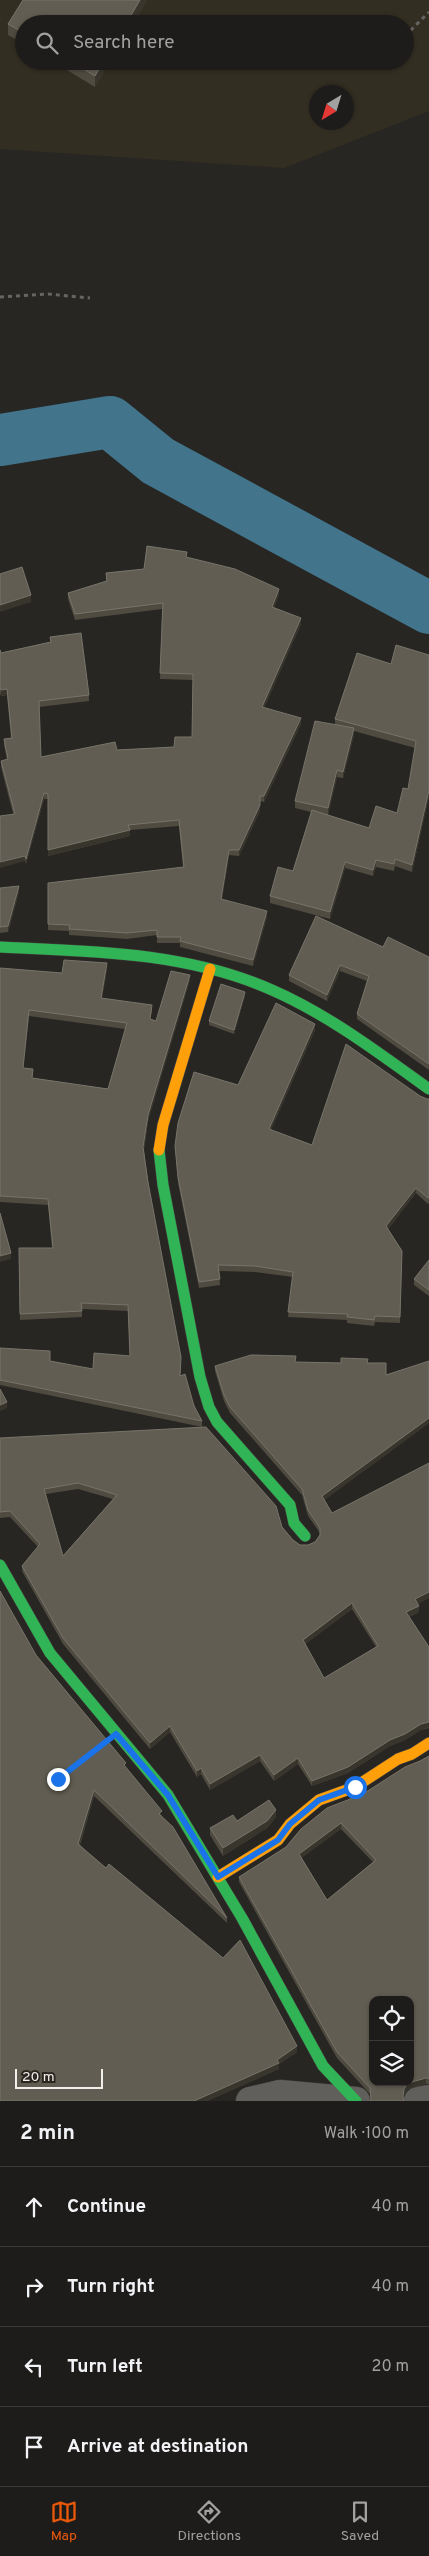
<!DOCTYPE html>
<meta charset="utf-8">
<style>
body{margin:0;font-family:Overpass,sans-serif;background:#2b2927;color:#f1f3f6}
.controls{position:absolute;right:15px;bottom:15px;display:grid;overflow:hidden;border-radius:10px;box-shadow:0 1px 4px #0004}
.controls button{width:45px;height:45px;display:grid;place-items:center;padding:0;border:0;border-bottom:1px solid #3c3a39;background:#1e1c1a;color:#f1f3f6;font:25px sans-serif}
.compass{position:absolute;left:309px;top:85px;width:45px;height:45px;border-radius:50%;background:#1e1c1a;box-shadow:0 1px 4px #0004;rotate:218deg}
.scale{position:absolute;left:15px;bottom:12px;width:88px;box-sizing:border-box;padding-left:5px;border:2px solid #f1efea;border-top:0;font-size:14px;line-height:18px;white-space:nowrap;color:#f1efea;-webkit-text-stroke:4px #2b2720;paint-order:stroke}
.stop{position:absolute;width:15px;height:15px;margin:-11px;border:4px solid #1a73e8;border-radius:50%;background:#fff}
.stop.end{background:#1a73e8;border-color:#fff;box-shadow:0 1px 5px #0008}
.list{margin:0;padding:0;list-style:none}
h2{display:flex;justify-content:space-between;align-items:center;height:65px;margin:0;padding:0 20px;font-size:21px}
h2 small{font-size:16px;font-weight:400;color:#a1a1a2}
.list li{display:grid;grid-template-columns:32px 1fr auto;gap:15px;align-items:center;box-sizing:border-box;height:80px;padding:0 20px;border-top:1px solid #3c3a39}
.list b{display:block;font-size:19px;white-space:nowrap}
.list em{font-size:16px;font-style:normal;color:#a1a1a2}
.icon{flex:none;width:28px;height:28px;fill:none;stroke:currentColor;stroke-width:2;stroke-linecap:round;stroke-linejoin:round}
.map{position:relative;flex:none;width:429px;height:2101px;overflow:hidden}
.search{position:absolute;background:#1e1c1a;box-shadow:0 1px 4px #0004;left:15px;right:15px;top:15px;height:55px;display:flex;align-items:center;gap:12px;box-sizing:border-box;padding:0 18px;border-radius:28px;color:#a1a1a2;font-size:19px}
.sheet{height:385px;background:#1e1c1a}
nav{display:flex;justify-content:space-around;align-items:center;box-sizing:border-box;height:70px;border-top:1px solid #3c3a39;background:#1e1c1a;font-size:14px;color:#a1a1a2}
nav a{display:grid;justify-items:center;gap:2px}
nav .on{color:#ea580c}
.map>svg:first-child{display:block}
.built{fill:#332e22;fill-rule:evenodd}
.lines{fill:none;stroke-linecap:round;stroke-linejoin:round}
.river{stroke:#42758c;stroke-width:52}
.street-casing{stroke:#464440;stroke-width:29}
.fast-casing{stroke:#464440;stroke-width:12}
.slow-casing{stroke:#464440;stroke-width:12}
.path{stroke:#666563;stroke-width:3;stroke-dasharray:4 4;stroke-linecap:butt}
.street{stroke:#605f5c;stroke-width:28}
.fast{stroke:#30b455;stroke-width:11}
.slow{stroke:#ff9f0a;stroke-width:11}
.wall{fill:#4f4b40;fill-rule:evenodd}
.shaded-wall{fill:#38352d}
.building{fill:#615d52;stroke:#77746a;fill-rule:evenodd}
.route{stroke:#1a73e8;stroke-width:6}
</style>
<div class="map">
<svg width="429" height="2101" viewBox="0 0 429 2101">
<rect width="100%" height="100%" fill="#282623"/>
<path class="built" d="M0,0H429V111L284,168L0,149ZM24,24H405V61H24ZM316,92H346V122H316Z"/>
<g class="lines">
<path class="river" d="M0,440L110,422L158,461L429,608"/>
<defs>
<path id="street" d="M250,2101L280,2094L356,2101
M418,2101L429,2099"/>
<path id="fast" d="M0,947C91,951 187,952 272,990C329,1015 379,1053 429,1089
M159,1150L163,1185L200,1377L209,1407L217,1422L290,1505L294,1523L305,1536
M0,1565L50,1653L168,1795L242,1918L323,2066L356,2101"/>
<path id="slow" d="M159,1150L163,1125L210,969
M218,1877L278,1840L290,1824L319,1800L355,1787L398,1759L412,1754L429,1743"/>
</defs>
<use href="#street" class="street-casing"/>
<use href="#fast" class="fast-casing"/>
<use href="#slow" class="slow-casing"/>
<path class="path" d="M405,36L429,12
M0,297L48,294L90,298"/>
<use href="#street" class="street"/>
<use href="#fast" class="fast"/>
<use href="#slow" class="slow"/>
</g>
<path class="wall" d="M23,0H147L133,24H24V44L8,35V24Z
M52,61H110L95,87Z
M187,557L279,594L274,608L301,624L264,708L301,724L264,802L260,801V811L239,856L229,855L222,899L267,917L253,966L180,947V943H157V935L127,939L69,935V931L48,930V883L183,867L179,826L130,830V836L48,856V799H44L26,864L1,767V761L7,760L4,745V739L11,738L7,695L1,696L0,693V650L1,653L50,642V637L89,695V701L39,707L41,757L117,750L174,747L192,737L193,680L160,679L162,609L75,620L68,599V593L106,581V573L144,569Z
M429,655V796L412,872L395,866L394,871L376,867L373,876L345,868L330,919L270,903V896L293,871L311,812L295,808V801L335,724V719L391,664ZM354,731L415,748L408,789L397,813L369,828L328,815L337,777L343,778L354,735Z
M0,888L19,892L8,932L0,933Z
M383,947L429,957V1070L357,1019V1014L367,981L340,971L327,1001L289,981V975Z
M0,968L62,973L107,969L102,998L152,1011L150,1019L156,1021L190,980L148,1121L144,1150L148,1182L181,1363L180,1376L202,1421V1427L0,1385V1348L50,1361L93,1369L130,1356L128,1311L82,1309V1317L20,1320L19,1248H52L48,1205L0,1202ZM29,1016L125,1029L108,1089L32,1078L23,1068Z
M245,996L234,1034L209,1025V1021Z
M315,1030L271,1130L312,1145L420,1096L427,1099H429V1203L428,1204L416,1193L388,1229L402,1251L400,1323L375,1322L374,1326L347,1323V1320L288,1317L293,1277L255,1272L219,1271L220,1285L199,1288L178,1183L175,1146L238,1085Z
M429,1260V1296L414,1285V1279Z
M295,1362L368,1363L386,1375L429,1423L324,1500L332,1513L429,1598L417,1604L419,1612L409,1617L429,1647V1728L421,1730L405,1740L390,1746L348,1773L312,1786L298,1764L274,1781L260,1761L210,1790L201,1774L197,1777L170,1732L150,1749L63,1644L22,1571V1566L38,1547L10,1517L0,1518V1438L282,1527L293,1540L300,1545H308L315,1542L320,1535V1533L308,1516L302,1495L230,1413L224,1401L215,1371V1366ZM78,1489L113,1499L63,1556L46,1494ZM352,1609L376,1647L324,1678L305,1644Z
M36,1655L126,1768L162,1816L227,1918V1923L94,1796L80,1845L297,2052L279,2064V2069L207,2101H0Z
M429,1756V2084H426L408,2089L404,2095L403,2099L371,2100L370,2094L337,2058L239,1882V1877L286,1847L363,1794ZM341,1829L373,1862L327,1900L301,1858Z
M276,1817L267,1828L223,1856L210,1835V1828L237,1821Z"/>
<path class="shaded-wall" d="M140,0H147L133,24H126Z
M104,61H110L95,87V76Z
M279,589V594L272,613V607Z
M31,595V602L0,612V605Z
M301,618V624L262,713V707Z
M7,689V695L1,696V690Z
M301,718V724L264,802V796Z
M354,728V735L343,778V772Z
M337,770V777L328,815V808Z
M429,790V796L412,872V865Z
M44,793V799L26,864V859Z
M260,796V811L239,856V850Z
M130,830V836L48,856V850Z
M229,850V855L221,905V899Z
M25,856V861L0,868V862Z
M376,860V867L373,876V870Z
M345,862V868L330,919V912Z
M19,886V892L8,932V926Z
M267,911V917L253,966V960Z
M107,963V969L101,1003V998Z
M340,965V971L327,1001V995Z
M190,975V980L148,1121L143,1153V1147L148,1115Z
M245,992V996L234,1034V1030Z
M29,1010V1016L23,1074V1068Z
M315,1024V1030L269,1134V1129Z
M416,1188V1193L386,1232V1226Z
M11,1253V1259L0,1262V1256Z
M7,1402V1408L0,1411V1405Z
M429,1418V1423L322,1502V1496Z
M429,1592V1598L415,1605V1599Z
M352,1603V1609L303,1646V1640Z
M419,1606V1612L406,1618V1612Z
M429,1722V1727L421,1730L405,1740L390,1746L348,1773L312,1786V1781L421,1724Z
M170,1726V1732L150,1749V1743Z
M260,1755V1761L210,1790V1784Z
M298,1758V1764L274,1781V1775Z
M201,1768V1774L197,1777V1771Z
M94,1790V1796L78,1849V1844Z
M276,1810V1817L267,1828L223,1856V1848Z
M341,1823V1829L299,1860V1854Z
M297,2046V2052L279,2064V2069L207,2101H194L277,2060Z
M426,2078V2084L408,2089L404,2095L403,2101L404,2089L408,2083Z"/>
<path class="building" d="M23,0H140L126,24H24V33L8,24Z
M71,61H104L95,76Z
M147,546L187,552L186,557L235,569L279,589L272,607L301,618L262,707L301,718L264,796H260V805L239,850H229L221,899L267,911L253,960L180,941L181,937H157V930L127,933L69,929L70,925L48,924V883L184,867L179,820L128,825L130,830L48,850V794L44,793L26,859L25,856L0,862V816L15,814L1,761L8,759L4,739L12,738L7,689L1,690L0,687V650L1,653L51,642L50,637L81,633L89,695L39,701L41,757L115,742L117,750L174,747L175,737H192L193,674L160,673L163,603L75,614L68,593L107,581L106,573L144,569Z
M22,567L31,595L0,605V574Z
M396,645L429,655V790L412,865L395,859L394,864L376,860L373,870L345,862L330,912L270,896L278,867L293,871L312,810L369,828L376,806L397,813L403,788L408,789L416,741L335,719L357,653L391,664Z
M315,721L354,728L343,772L337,770L328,808L295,801Z
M19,886L8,926L0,927V888Z
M316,916L383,947L388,937L429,957V1064L357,1014L369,976L340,965L327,995L289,975Z
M64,960L107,963L101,998L152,1005L150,1019L156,1021L171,971L190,975L148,1115L143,1147L148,1182L181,1357L180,1376L185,1374L194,1406L202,1421L0,1380V1348L50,1351V1361L93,1369L94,1353L130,1356L128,1305L81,1303L82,1311L20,1314L19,1248H53L48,1199L0,1196V968L62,973ZM29,1010L127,1023L108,1089L32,1078L33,1069L23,1068Z
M221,984L245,992L234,1030L209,1021Z
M276,1003L315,1024L269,1129L312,1145L346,1044L420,1096L427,1099H429V1197L428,1198L416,1188L386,1226L402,1251L400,1317L375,1316L374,1320L347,1317L348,1314L288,1312L293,1272L255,1266L218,1265L220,1279L199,1282L178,1177L175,1146L178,1123L194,1072L238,1085Z
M0,1213L11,1253L0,1256Z
M429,1260V1290L414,1279Z
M251,1355L296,1356L295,1362L341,1363V1358L368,1359L367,1363H386V1375L429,1361V1418L322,1496L332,1513L429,1463V1592L415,1599L419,1606L406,1612L429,1647V1722L421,1724L405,1734L390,1740L348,1767L312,1781L298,1758L274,1775L260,1755L210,1784L201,1768L197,1771L170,1726L150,1743L63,1638L22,1566L40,1544L10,1511L0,1512V1438L206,1427L276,1506L282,1527L293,1540L300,1545H308L315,1542L320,1535V1528L308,1510L302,1489L230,1407L224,1395L215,1366ZM78,1483L117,1495L63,1556L44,1489ZM352,1603L378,1646L324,1678L303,1640Z
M0,1389L7,1402L0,1405Z
M0,1591L36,1655L126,1763L124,1765L162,1811L159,1814L173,1827L227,1918L94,1790L78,1844L106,1868L109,1864L223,1958L240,1940L297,2046L277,2060L279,2063L194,2101H0Z
M429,1756V2078H426L408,2083L404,2089L403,2097L404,2101H370L371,2099L370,2088L337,2052L239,1877L286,1847L301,1829L327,1808L363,1794L405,1767L420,1761ZM341,1823L376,1860L327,1900L299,1854ZM373,2000H410V2082H373Z
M269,1800L276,1810L267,1821L223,1848L210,1828L233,1815L237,1821Z"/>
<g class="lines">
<path class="route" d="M58,1779L116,1734L168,1795L218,1877L278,1840L290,1824L319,1800L355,1787"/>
</g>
</svg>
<div class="controls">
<button><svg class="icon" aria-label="locate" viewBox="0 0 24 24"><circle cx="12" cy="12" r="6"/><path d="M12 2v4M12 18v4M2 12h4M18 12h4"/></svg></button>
<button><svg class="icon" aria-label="layers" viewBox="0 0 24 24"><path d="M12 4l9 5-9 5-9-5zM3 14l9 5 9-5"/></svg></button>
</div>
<svg class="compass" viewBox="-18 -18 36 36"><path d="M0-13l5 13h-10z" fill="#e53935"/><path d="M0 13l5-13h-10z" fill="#a1a1a2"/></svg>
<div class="scale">20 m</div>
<div class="stop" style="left:355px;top:1787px"></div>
<div class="stop end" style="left:58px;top:1779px"></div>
<div class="search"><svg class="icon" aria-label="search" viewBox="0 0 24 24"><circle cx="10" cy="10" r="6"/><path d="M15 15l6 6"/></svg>Search here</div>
</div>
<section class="sheet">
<h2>2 min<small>Walk · 100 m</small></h2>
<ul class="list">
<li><svg class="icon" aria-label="ahead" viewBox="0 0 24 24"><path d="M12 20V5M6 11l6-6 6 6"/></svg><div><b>Continue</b></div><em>40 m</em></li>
<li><svg class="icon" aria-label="right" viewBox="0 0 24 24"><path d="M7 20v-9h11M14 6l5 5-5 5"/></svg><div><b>Turn right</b></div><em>40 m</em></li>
<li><svg class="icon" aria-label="left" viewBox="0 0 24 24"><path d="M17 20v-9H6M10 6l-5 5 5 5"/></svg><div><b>Turn left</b></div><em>20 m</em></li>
<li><svg class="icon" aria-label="arrive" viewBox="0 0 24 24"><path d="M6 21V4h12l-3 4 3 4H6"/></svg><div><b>Arrive at destination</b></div></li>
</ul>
</section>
<nav>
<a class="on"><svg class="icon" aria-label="map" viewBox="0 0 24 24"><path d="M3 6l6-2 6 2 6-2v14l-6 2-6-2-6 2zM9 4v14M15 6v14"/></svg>Map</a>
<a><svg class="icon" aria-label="directions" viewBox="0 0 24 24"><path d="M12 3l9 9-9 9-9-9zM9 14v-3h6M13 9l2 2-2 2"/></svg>Directions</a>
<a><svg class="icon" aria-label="saved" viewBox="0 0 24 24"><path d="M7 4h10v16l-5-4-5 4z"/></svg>Saved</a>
</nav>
